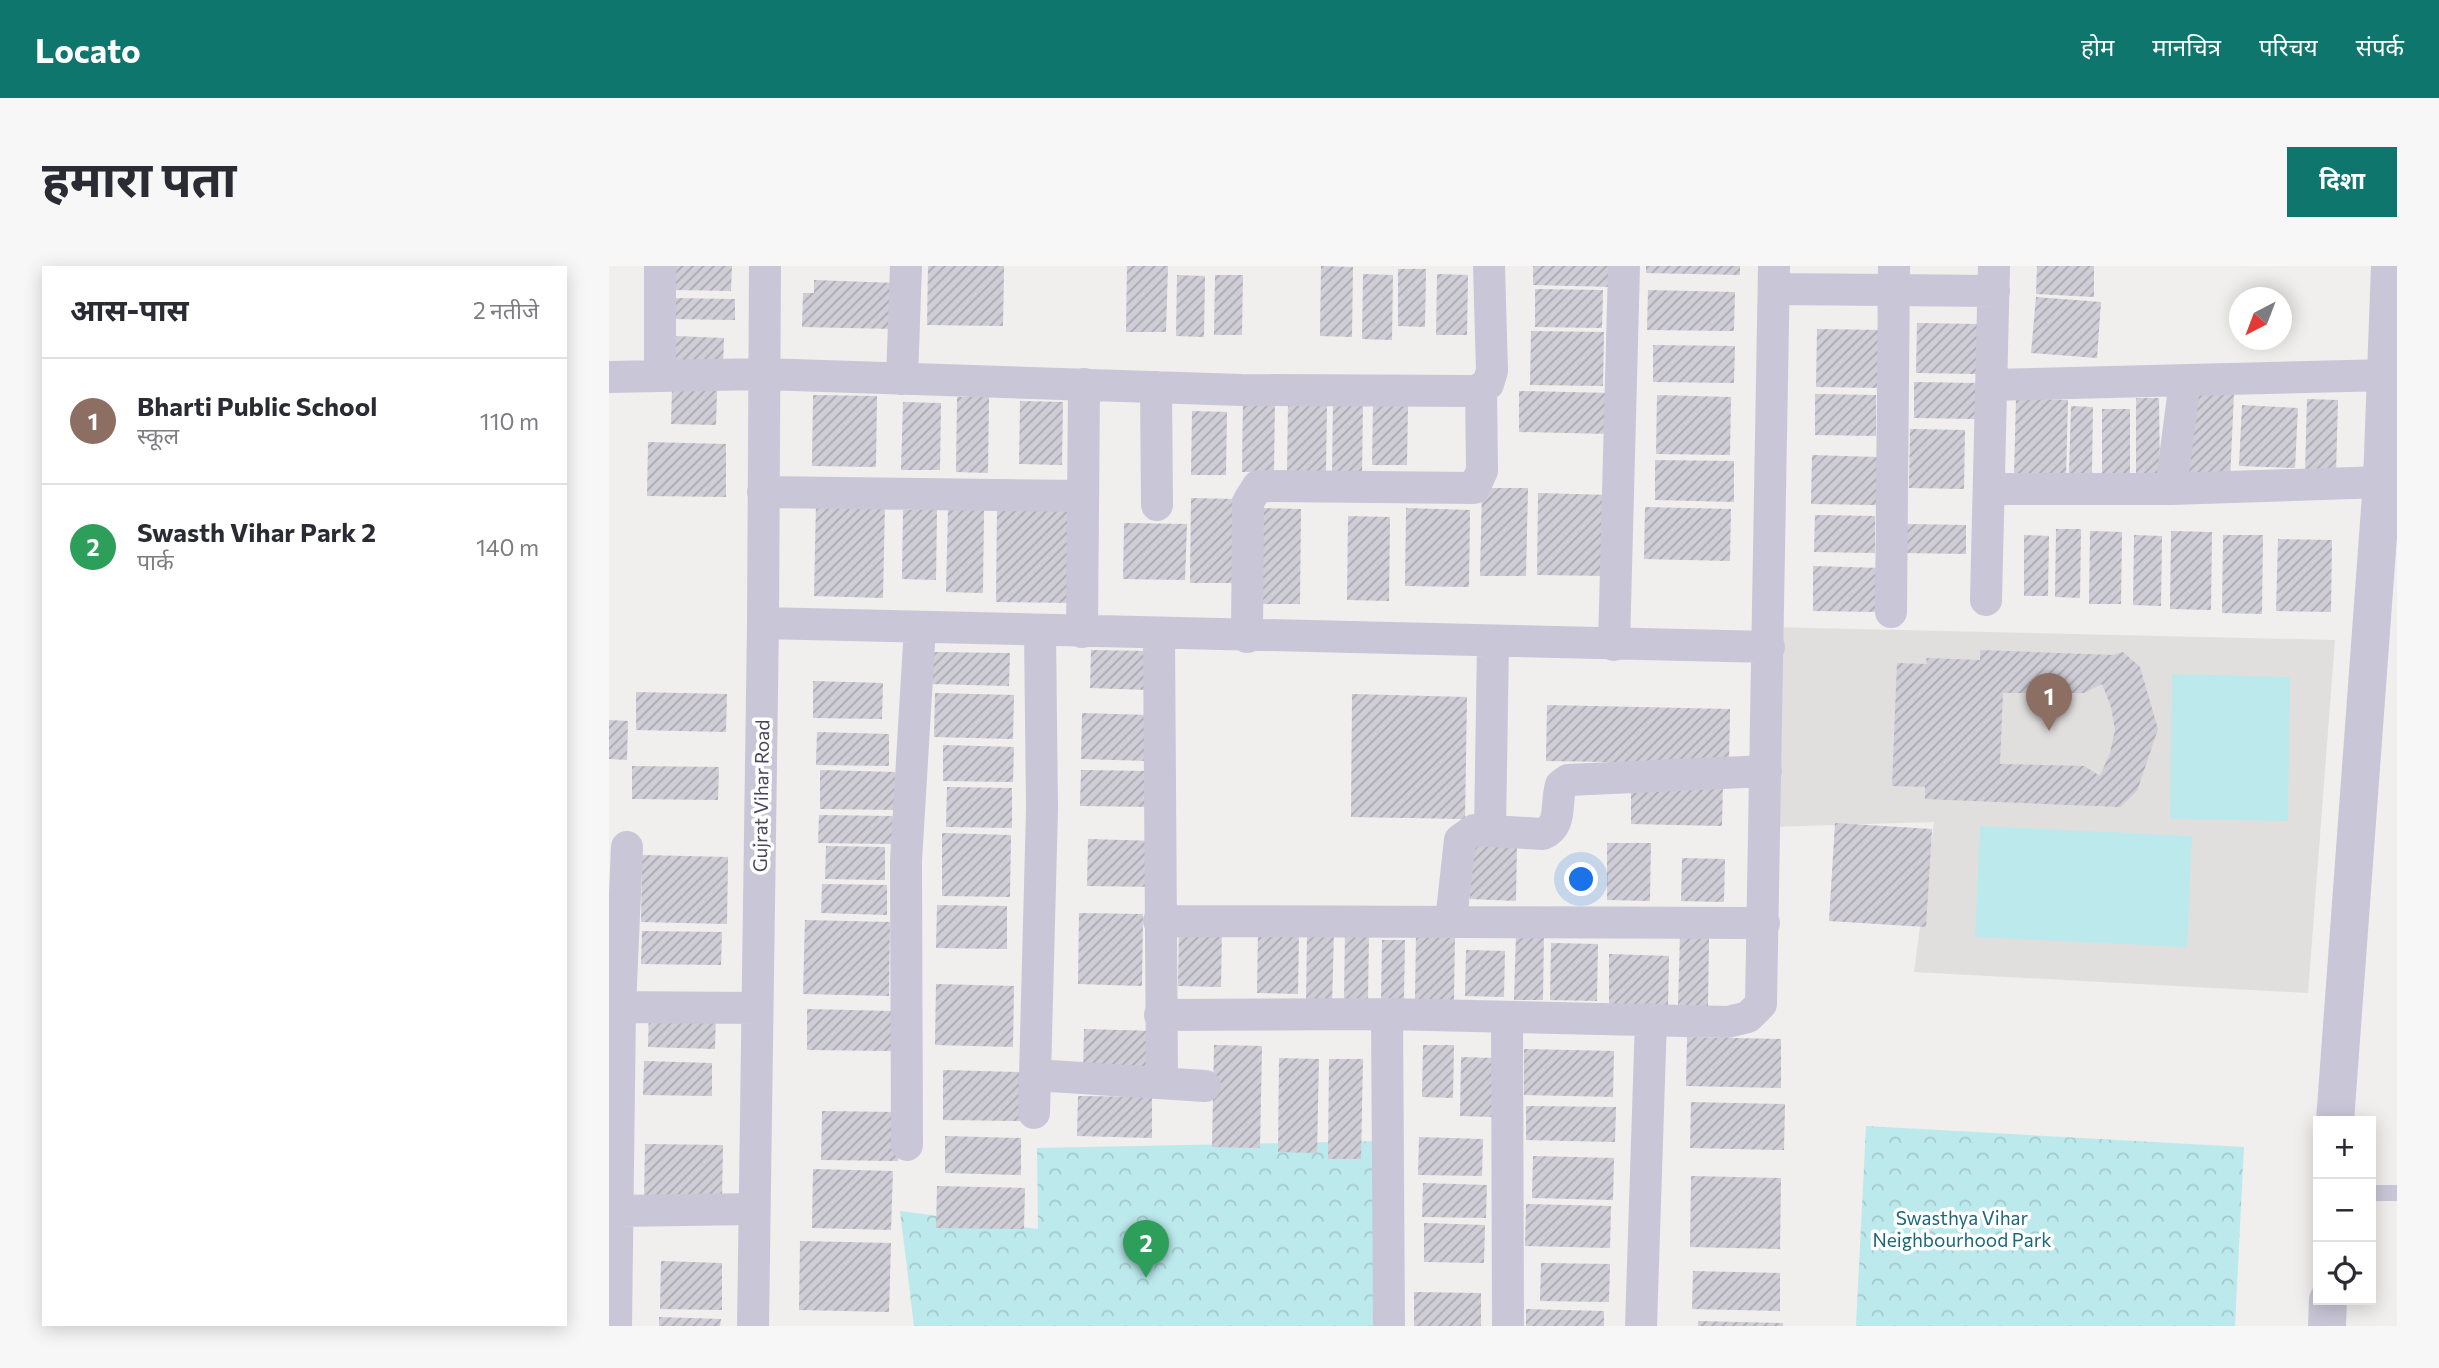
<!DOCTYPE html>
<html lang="hi">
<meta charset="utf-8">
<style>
body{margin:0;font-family:Commissioner,"Noto Sans Devanagari",sans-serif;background:#f7f7f7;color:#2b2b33}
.controls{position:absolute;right:21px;bottom:21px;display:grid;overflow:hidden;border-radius:0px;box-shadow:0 4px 18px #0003}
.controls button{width:63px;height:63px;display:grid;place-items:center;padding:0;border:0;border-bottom:2px solid #e1e1e2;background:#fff;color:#2b2b33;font:35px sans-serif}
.compass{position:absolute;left:1620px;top:21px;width:63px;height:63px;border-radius:50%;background:#fff;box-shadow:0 4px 18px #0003;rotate:222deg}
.you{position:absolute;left:973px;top:614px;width:24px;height:24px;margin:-18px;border:5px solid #fff;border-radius:50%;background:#1a73e8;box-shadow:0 0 0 10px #1a73e833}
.badge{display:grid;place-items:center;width:46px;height:46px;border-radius:50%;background:#0f766e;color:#fff;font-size:23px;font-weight:700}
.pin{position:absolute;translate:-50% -58px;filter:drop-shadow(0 2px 4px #0008)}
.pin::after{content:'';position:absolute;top:37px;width:24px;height:21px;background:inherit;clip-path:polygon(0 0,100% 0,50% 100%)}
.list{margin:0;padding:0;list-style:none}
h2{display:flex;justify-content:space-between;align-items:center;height:91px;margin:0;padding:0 28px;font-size:30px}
h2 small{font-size:23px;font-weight:400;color:#7c7c81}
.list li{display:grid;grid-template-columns:46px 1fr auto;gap:21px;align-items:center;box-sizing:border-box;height:126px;padding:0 28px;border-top:2px solid #e1e1e2}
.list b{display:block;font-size:26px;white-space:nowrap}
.list p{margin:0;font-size:23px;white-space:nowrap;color:#7c7c81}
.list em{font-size:23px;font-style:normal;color:#7c7c81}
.icon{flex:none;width:38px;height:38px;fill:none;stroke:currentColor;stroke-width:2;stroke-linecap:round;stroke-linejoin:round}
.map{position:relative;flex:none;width:1788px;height:1060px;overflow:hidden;border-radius:0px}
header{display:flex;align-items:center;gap:42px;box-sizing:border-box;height:98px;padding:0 35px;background:#0f766e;color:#fff}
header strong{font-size:33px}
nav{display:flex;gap:38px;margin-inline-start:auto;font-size:24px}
.intro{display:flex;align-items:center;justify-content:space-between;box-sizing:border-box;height:168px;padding:0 42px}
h1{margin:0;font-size:49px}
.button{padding:18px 32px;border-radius:0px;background:#0f766e;color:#fff;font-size:24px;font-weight:700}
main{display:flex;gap:42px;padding:0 42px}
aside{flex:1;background:#fff;border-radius:0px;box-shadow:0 4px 18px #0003}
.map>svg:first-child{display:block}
.education{fill:#e0dfde}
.forest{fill:url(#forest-crowns)}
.pitch{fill:#bce9ec}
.building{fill:url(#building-hatch);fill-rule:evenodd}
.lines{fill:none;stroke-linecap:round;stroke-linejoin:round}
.service{stroke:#c9c7d7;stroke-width:16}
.minor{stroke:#c9c7d7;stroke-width:32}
.tertiary{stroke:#c9c7d7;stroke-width:38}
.labels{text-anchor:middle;stroke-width:7;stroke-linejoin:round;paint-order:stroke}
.street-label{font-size:19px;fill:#494659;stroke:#fff}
.park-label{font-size:19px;fill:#1a6777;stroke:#fff}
</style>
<header>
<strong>Locato</strong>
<nav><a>होम</a><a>मानचित्र</a><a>परिचय</a><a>संपर्क</a></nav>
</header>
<div class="intro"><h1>हमारा पता</h1><a class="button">दिशा</a></div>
<main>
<aside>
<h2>आस-पास<small>2 नतीजे</small></h2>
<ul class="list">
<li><span class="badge" style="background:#8d6e63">1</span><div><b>Bharti Public School</b><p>स्कूल</p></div><em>110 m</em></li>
<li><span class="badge" style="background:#2e9e5b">2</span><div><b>Swasth Vihar Park 2</b><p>पार्क</p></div><em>140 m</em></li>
</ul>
</aside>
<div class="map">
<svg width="1788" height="1060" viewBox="0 0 1788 1060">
<defs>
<pattern id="forest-crowns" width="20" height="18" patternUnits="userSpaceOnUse" patternTransform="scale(1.75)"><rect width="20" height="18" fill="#bce9ec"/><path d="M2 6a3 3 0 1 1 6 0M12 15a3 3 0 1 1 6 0" fill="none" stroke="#a3c9cd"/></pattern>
<pattern id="building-hatch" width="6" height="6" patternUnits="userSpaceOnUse" patternTransform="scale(1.75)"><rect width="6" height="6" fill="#cfcdd5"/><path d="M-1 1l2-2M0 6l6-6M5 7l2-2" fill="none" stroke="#aaa8b0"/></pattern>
</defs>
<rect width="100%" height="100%" fill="#f0efed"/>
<path class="education" d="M1163,361L1726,374L1699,727L1305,706L1325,556L1157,561Z"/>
<path class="forest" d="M1257,860L1635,881L1626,1060H1247Z
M777,875L775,1060H305L291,945L429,963L428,882Z"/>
<path class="pitch" d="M1563,408L1681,411L1679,555L1561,553Z
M1371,560L1583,570L1578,681L1366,671Z"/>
<path class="building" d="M67,0H123L122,25L67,24Z
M319,0H395L394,60L318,59Z
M518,0H559L557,66H517Z
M712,0L744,1L743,71L711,70Z
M924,0H1003V21L924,19Z
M1037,0H1131V9L1037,7Z
M1428,0H1485V31L1427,28Z
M789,3H817L816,61L789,60Z
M754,8L784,9L783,74L753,73Z
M828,8L859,9L858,69H827Z
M568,9L596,10L595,71L567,70Z
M606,9H634L633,69H605Z
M205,14L287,17L286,63L193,61L194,27H205Z
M926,23L994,24L993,62L926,61Z
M1039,24L1126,26L1125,65L1038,64Z
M1427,31L1492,36L1488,92L1422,87Z
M61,32L126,33V54L61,53Z
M1308,57L1369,58L1368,108L1307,107Z
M1208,63L1274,64L1273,122L1207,121Z
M922,65L995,66L994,120L921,119Z
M66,70L115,72L114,100L66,99Z
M1044,79L1126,80L1125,117L1044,116Z
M1305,116L1369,117L1368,153L1305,152Z
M63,124L108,125L107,159L62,158Z
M910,125L1003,127L1002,168L910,166Z
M1578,126L1625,128L1621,214L1574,212Z
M1206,128L1267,129V170L1206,169Z
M204,129L268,130L267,201L203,200Z
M1048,129L1122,131L1121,189L1047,188Z
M348,131H380L379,207L347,206Z
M634,131H666L665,206H633Z
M1407,132L1459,134L1457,211L1405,209Z
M1527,132H1550L1551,215H1527Z
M1698,133L1729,134L1727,208L1696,207Z
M411,135L454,136L453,199L410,198Z
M724,135L754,136L753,211H723Z
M294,136L332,137L331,204H292Z
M679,136H718L717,208H678Z
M764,136L799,137L798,199H763Z
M1633,139L1689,142L1686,202L1630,200Z
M1462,140L1484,141L1483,207H1460Z
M1493,143H1521V210H1493Z
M583,145L618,146L617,209H582Z
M1301,163L1356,164L1355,223L1300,222Z
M39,176L117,178V231L38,230Z
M1203,189L1268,191V239L1202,238Z
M1046,194L1125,195V236L1046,234Z
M873,222H919L917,310H871Z
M929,227L1001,229L1000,310L928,309Z
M582,232L626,233L624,317H581Z
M207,237L276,238L274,332L205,330Z
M388,241L471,242L470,337L387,336Z
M1036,241L1122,243L1121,295L1035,293Z
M339,242L375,243L374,327L337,326Z
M652,242L692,243L691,338H650Z
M797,242L861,244L860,321L796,320Z
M294,244H328L327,314L293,313Z
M1206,249L1266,250V287L1205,286Z
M739,250L781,251L780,335L738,334Z
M515,257L578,258L576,314L514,313Z
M1298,258L1357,259V288L1297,287Z
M1447,263H1472L1471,332L1446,331Z
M1481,265L1513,266L1512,338H1480Z
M1562,265L1603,266L1602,344L1561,343Z
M1415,269L1440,270L1439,330H1415Z
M1525,269L1553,270L1552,340L1524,339Z
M1614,269H1654L1653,348L1613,347Z
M1669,273L1723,274L1722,346L1667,345Z
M1204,300L1273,302L1272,346L1204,345Z
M482,384L538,385V424L481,422Z
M1371,384L1504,389L1514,386L1531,401L1549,463L1528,525L1511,541L1316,533V521L1283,520L1288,397L1318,398L1317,392L1371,394ZM1493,418L1502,441L1506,464L1501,487L1491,510L1475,500L1391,498L1394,427H1475Z
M324,386L401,387L400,420L323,418Z
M204,415L274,417L273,453L204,452Z
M27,426L118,428L117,466L27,464Z
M326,427L405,429L404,473L325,471Z
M743,428L858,431L856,553L742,551Z
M938,439L1121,443L1120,498L937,495Z
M473,447L540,449L539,495L472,493Z
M0,454L19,455L18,494L0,493Z
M208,466L280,468V500L207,499Z
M334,479L405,481L404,516L334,515Z
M23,500L110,501L109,534L23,533Z
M211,504L286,506V544L211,543Z
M472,504L544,505L543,541L471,540Z
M1022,514L1114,516L1113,560L1022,558Z
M338,521L403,522V562L337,561Z
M210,549L284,550L283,578L209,577Z
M1226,557L1323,563L1317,661L1220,655Z
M333,567L402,569L401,631L333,630Z
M479,573L548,575L547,621L478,620Z
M862,575L908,576L907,635L861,633Z
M998,577H1042L1041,635L998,634Z
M217,580L276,581V614L216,613Z
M33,589L119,591L118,658L32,656Z
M1073,592L1116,593L1115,636L1072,635Z
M213,618L278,619V649L212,647Z
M328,639L398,640V683L327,682Z
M470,647L534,648L533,720L469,718Z
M196,654L281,656L280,730L194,728Z
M570,660L613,661L612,721L569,720Z
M649,663H690L689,728L648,727Z
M736,664L760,665L759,735H735Z
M33,665L113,666L112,699L32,698Z
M698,665L725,666L723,740L697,739Z
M807,667H846L845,735L806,734Z
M907,667H935L934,734H905Z
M1071,669H1100L1099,741L1069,740Z
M773,674H796L795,734H772Z
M942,677L989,678L988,735L941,734Z
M857,684L896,685L895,731L856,730Z
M1000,688L1060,690L1059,743L1000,742Z
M327,718L405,720L404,781L326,779Z
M198,743L283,745L282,785L198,784Z
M40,745L107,747L106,783L39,781Z
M475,763L546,765V808L474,806Z
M1078,771L1172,773V822L1077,820Z
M605,779L653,780L651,882L603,881Z
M814,779H845L844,832L813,831Z
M915,783L1005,785L1004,831L915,829Z
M852,791L885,792V851L851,850Z
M670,792L710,793L708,887L669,886Z
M720,793H754L752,893H719Z
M35,795L103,797V830L34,829Z
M334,804L412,806L411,855L334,854Z
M469,830L543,831V872L468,870Z
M1082,836L1176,838L1175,884L1081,882Z
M917,840L1007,841L1006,876L917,874Z
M213,845L289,846V895L212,894Z
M336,870L412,872V909L336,907Z
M810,871L874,873L873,910L809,909Z
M36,878L114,879L113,935L35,934Z
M924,890L1005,892L1004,934L923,932Z
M204,903L284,905L282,964L203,962Z
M1082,910L1172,912L1171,983L1081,981Z
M814,917L878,919L877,952L813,951Z
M328,920L416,922L415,963L327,962Z
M917,938L1002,940L1001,982L916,980Z
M815,957L876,959L875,997L815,996Z
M191,975L282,977L280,1046L190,1044Z
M52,995L113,997V1044L51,1043Z
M932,997L1001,998L1000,1036L931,1035Z
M1084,1005L1171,1007V1045L1083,1043Z
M805,1026L872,1027V1060H805Z
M917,1043L995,1045V1060H917Z
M50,1051L112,1053L111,1060H50Z
M1089,1055L1174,1057V1060H1089Z"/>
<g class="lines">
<path class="service" d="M1762,927H1788"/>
<path class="minor" d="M51,0V109
M1165,23L1385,25
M0,111L155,108L632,124L867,125L879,118L883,105L880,0
M293,113L297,0
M1382,119L1779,109
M547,121L548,239
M1380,223H1562L1773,216
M1562,223L1576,115
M154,226L474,230
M1377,334L1385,0
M1282,346L1285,0
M154,357L1160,381
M473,366L475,118
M550,369L553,815
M638,371L639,236L649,220L865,222L873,205L872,122
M1005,379L1015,0
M881,565L884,376
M550,655L1155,657
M842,655L851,574L865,564L934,568C954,559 946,538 952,519L959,514L1157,505
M0,741L148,742
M778,748L780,1060
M551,749L778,748L1119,756L1139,751L1152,738L1165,0
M898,751L899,1060
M426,809L596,820
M425,847L433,543L431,364
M298,879L297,595L311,361
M8,945L145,943
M7,1060L11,741L18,581
M144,1060L154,357L156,0
M1032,1060L1042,753"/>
<path class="tertiary" d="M1726,855L1773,216L1781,0
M1718,1060L1719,1034"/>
</g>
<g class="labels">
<g class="street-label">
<text transform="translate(152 530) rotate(-89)" y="7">Gujrat Vihar Road</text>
</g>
<g class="park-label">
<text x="1353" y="959">Swasthya Vihar<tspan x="1353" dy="22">Neighbourhood Park</tspan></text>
</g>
</g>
</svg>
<div class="controls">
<button>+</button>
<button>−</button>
<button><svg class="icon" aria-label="locate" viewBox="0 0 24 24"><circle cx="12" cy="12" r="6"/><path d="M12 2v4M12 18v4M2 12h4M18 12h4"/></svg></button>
</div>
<svg class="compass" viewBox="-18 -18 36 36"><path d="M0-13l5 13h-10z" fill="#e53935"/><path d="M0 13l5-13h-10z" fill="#7c7c81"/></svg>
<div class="you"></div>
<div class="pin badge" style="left:1440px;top:465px;background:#8d6e63">1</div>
<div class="pin badge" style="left:537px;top:1012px;background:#2e9e5b">2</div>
</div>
</main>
